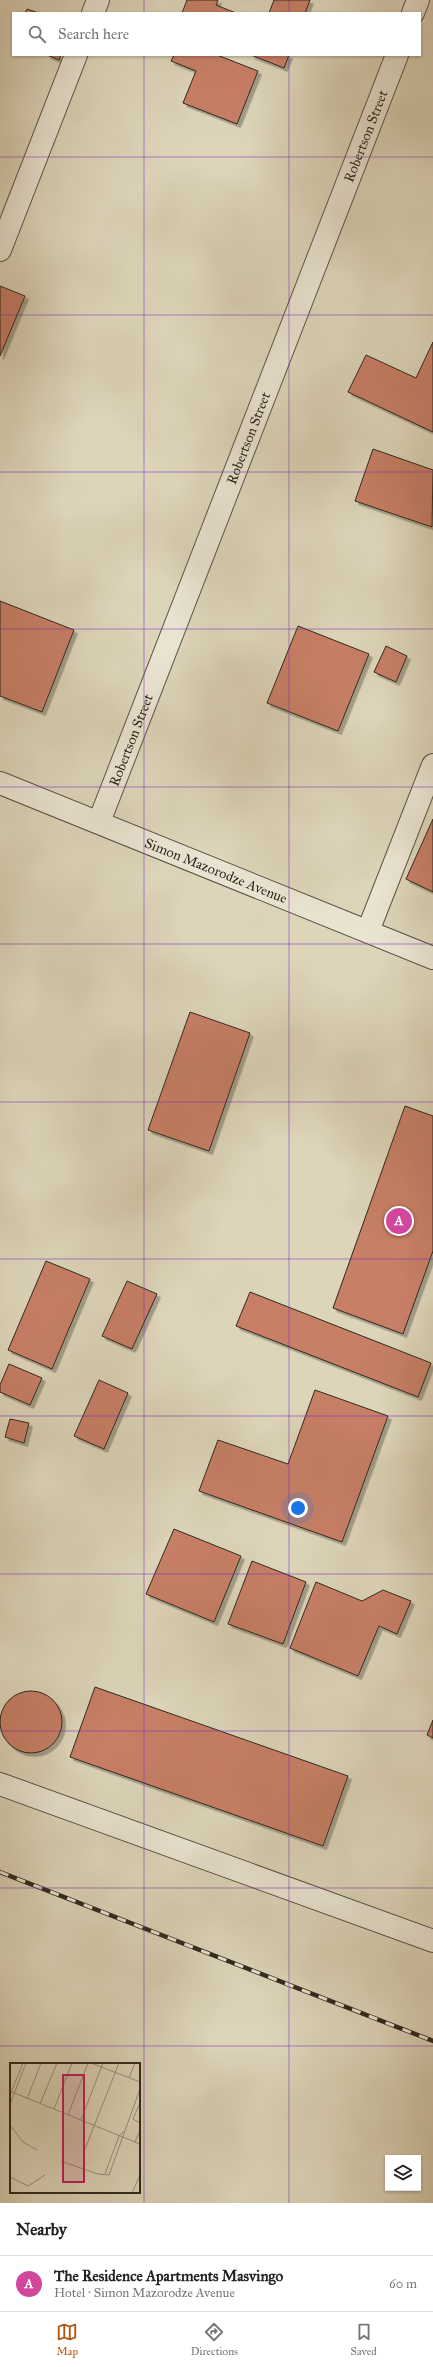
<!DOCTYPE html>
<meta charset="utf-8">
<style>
body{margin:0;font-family:"IM FELL Great Primer",serif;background:#f6f6f6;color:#222}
.controls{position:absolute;right:12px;bottom:12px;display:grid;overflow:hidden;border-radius:0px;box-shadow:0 1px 3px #0004}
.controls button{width:36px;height:36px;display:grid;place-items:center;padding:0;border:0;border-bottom:1px solid #e0e0e0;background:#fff;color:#222;font:20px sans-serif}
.you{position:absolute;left:298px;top:1508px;width:14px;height:14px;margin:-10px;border:3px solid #fff;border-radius:50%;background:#1a73e8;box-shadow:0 0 0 6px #1a73e833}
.badge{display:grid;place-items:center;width:26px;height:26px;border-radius:50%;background:#b45309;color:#fff;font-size:13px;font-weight:700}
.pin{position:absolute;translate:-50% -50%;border:2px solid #fff;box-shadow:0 1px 4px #0006}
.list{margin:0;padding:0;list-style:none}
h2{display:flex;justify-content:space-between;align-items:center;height:52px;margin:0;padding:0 16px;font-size:17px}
h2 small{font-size:13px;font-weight:400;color:#767676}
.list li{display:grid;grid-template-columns:26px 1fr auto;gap:12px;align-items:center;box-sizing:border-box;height:56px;padding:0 16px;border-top:1px solid #e0e0e0}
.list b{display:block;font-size:15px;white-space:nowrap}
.list p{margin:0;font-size:13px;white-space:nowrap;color:#767676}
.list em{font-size:13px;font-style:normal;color:#767676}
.icon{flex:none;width:22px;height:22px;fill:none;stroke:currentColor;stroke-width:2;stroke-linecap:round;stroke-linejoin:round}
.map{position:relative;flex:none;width:433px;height:2203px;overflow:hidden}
.search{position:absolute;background:#fff;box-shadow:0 1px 3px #0004;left:12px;right:12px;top:12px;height:44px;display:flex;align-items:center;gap:10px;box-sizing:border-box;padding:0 14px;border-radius:0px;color:#767676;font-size:15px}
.sheet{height:108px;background:#fff}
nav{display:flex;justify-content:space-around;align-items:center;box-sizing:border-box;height:56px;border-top:1px solid #e0e0e0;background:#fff;font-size:11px;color:#767676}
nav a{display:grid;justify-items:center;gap:2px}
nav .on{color:#b45309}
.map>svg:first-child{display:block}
.building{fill:#c77f66;stroke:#2f281e;filter:url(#shadow)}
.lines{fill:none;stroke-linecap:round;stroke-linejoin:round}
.minor-casing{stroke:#5a5345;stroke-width:24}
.minor{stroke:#e9e4d2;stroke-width:22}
.rail-casing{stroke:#2f281e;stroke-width:4.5}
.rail{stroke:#e9e4d2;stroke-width:3;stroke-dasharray:9;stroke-linecap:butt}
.grid{fill:none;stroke:#7b2cbf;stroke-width:1;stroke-opacity:0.55}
.labels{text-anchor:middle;stroke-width:4;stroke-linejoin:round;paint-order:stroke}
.street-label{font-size:14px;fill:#2f281e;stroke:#e9e4d2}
.inset-road{fill:none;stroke:#97907c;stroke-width:1}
.view{fill:#c2185b;fill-opacity:0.15;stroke:#c2185b;stroke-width:2}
.inset-edge{fill:none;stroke:#2f281e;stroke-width:2}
</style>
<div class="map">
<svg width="433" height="2203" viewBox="0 0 433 2203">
<defs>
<filter id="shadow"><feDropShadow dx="3.5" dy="3.5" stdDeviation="0" flood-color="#0004"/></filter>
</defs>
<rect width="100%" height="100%" fill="#ddd5ba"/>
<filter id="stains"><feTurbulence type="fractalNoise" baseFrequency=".005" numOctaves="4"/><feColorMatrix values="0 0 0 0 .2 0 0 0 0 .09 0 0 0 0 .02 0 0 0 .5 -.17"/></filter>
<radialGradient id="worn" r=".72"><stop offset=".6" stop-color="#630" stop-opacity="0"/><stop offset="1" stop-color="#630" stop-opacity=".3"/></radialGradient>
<path class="building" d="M187,0H218L216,5L236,13H182Z
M274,0H310L305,13H269Z
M27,9L39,13H25Z
M47,55H61L59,60Z
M174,55H217L258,71L237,124L183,103L196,71L171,61Z
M251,55H289L284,68Z
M0,286L25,296L0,356Z
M433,342V432L348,392L366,355L416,378Z
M373,449L433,470L432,527L355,501Z
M0,601L74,630L42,712L0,696Z
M298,626L369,654L338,731L267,703Z
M386,646L407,656L396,682L374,672Z
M433,819V892L406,879Z
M190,1012L250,1033L209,1151L148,1130Z
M405,1106L433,1116V1251L403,1334L333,1308Z
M46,1261L90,1279L52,1369L8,1350Z
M127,1281L157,1294L132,1349L102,1336Z
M250,1292L431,1363L418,1397L236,1326Z
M9,1364L42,1378L30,1405L0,1392V1385Z
M99,1380L128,1393L104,1449L74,1436Z
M315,1390L388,1416L342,1542L199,1491L218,1440L288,1464Z
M10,1419L29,1423L24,1443L5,1437Z
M174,1529L241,1556L214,1622L146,1594Z
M252,1561L306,1582L283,1644L228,1624Z
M316,1582L362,1601L383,1590L411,1601L397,1634L379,1626L358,1676L290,1648Z
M95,1687L348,1776L323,1846L70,1757Z
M0 1722a31 31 0 1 1 62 0a31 31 0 1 1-62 0Z
M433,1720V1738L427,1735Z"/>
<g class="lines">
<defs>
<g id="minor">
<path d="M93,13L98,0"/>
<path d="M413,13L418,0"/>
<path d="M0,250L76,55"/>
<path id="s1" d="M0,783L433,958"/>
<path id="s2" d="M99,822L397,55"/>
<path d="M368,931L433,765"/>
<path d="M0,1784L433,1941"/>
</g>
</defs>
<use href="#minor" class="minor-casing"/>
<use href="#minor" class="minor"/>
<defs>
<path id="rail" d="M0,1872L433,2041"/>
</defs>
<use href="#rail" class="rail-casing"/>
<use href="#rail" class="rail"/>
</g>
<path class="grid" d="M144,0V13M289,0V13M144,55V2203M289,55V2203M0,157H433M0,315H433M0,472H433M0,629H433M0,787H433M0,944H433M0,1102H433M0,1259H433M0,1416H433M0,1574H433M0,1731H433M0,1888H433M0,2046H433"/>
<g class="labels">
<g class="street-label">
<text dy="5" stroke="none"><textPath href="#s2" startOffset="736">Robertson Street</textPath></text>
<text dy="5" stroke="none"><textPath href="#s2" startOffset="412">Robertson Street</textPath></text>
<text dy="5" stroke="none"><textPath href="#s2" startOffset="88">Robertson Street</textPath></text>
<text dy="5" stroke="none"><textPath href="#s1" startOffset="233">Simon Mazorodze Avenue</textPath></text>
</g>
</g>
<g transform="translate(10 2063)">
<rect width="130" height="130" fill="#ddd5ba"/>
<path class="inset-road" d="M81,0L130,19M119,15L125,0M2,29L130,81M0,32L13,0M17,36L31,0M0,41L16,0M30,41L47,0M129,42L123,56L130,60M44,46L62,0M58,52L78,0M71,57L93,0M0,62L13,79L27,87M125,79L130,67M75,86L109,0M51,98L88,111L99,112L130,26M95,111L109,73L114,68M0,114L18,123L35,112M122,130L130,112"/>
<path class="view" d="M53,12H74V119H53Z"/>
<rect width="130" height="130" class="inset-edge"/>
</g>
<rect width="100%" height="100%" filter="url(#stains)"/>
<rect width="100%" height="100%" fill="url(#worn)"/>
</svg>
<div class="controls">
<button><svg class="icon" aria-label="layers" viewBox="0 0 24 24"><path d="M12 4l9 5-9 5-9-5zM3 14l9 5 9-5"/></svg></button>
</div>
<div class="you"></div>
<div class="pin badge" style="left:399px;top:1221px;background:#d1479c">A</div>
<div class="search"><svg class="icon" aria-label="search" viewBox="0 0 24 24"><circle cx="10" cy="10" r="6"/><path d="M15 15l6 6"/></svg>Search here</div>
</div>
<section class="sheet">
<h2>Nearby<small></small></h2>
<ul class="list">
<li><span class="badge" style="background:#d1479c">A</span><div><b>The Residence Apartments Masvingo</b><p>Hotel · Simon Mazorodze Avenue</p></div><em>60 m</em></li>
</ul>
</section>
<nav>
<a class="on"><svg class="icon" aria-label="map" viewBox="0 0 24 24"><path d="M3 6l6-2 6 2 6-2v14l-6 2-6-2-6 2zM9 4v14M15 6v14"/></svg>Map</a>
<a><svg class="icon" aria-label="directions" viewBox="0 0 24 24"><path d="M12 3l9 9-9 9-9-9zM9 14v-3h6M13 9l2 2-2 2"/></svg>Directions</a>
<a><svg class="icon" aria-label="saved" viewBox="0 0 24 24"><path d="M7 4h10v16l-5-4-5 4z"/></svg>Saved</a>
</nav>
